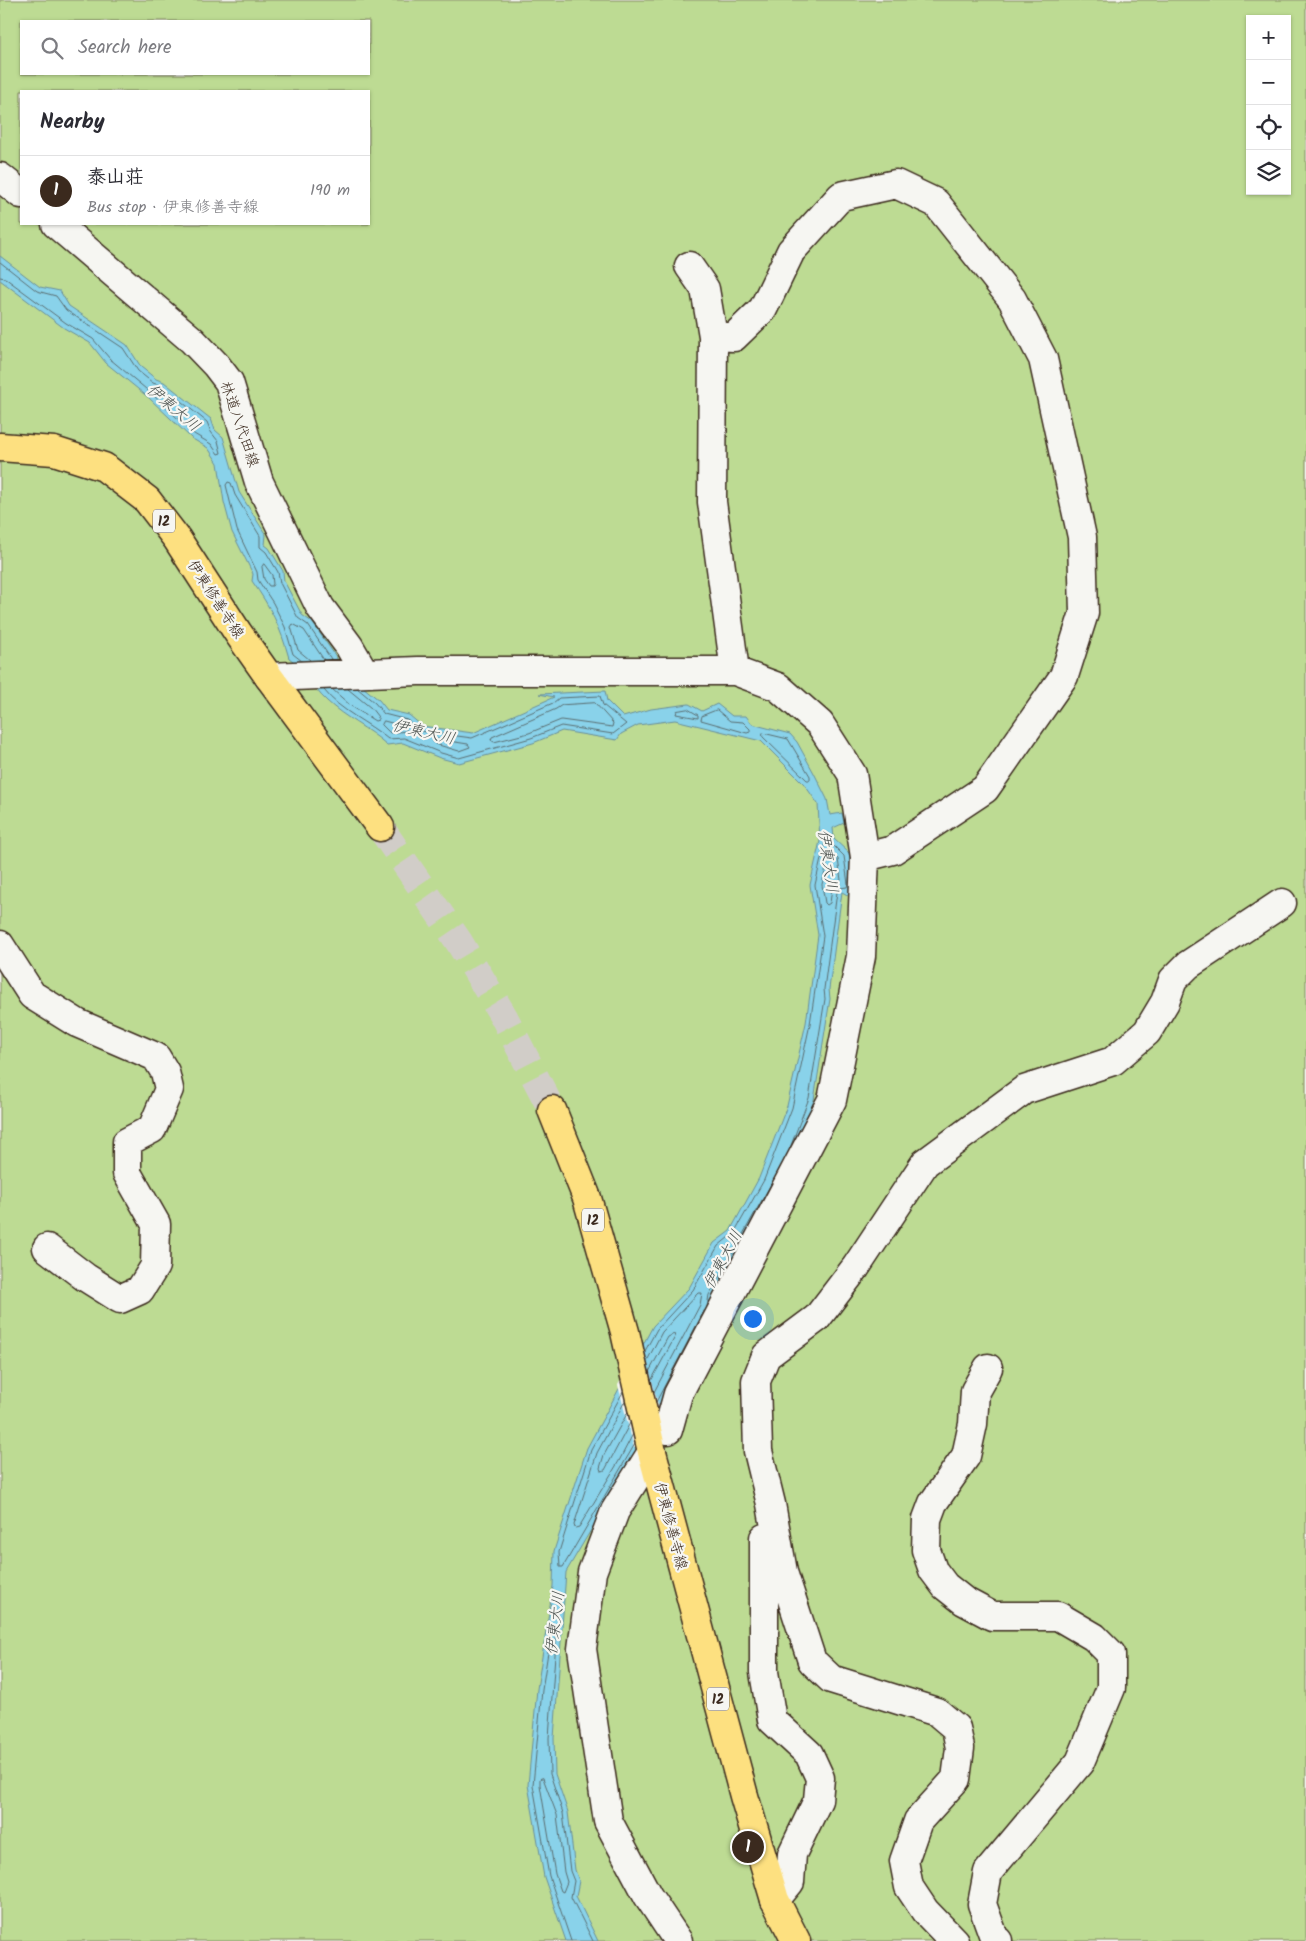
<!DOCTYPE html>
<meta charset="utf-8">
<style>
body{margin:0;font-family:Kalam,"Klee One",sans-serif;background:#f7f7f7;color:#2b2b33}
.controls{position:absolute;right:15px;top:15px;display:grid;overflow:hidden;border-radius:0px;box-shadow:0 1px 4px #0004}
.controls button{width:45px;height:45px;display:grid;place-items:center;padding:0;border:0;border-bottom:1px solid #e1e1e2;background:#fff;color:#2b2b33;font:25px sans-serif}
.you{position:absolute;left:752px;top:1318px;width:18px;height:18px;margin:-12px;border:4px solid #fff;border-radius:50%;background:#1a73e8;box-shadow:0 0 0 8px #1a73e833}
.badge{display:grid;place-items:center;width:32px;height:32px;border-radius:50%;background:#3b2a1e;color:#fff;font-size:16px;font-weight:700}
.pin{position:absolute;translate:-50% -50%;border:2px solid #fff;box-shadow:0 1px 5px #0006}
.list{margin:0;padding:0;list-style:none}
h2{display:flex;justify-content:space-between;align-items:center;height:65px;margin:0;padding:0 20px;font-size:21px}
h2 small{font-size:16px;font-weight:400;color:#7c7c81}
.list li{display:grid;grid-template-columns:32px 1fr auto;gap:15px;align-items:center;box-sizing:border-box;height:70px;padding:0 20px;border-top:1px solid #e1e1e2}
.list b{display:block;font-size:19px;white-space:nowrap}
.list p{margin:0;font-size:16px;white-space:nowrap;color:#7c7c81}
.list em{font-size:16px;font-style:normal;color:#7c7c81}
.icon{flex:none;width:28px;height:28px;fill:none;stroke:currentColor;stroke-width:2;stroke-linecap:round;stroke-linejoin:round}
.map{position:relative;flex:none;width:1306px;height:1941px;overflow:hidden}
.search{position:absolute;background:#fff;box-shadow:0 1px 4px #0004;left:20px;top:20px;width:350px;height:55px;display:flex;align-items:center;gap:12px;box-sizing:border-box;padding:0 18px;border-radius:0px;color:#7c7c81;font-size:19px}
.panel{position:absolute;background:#fff;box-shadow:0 1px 4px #0004;left:20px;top:90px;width:350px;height:135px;border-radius:0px}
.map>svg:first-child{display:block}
.green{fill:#bddb93;stroke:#7c8258;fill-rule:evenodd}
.water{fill:#89d2ea;stroke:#6a8f98}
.pier{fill:#f6f6f2}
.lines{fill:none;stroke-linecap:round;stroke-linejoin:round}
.shore{stroke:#5a6d70;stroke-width:1}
.major-tunnel{stroke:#d1cdc8;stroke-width:28;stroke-dasharray:28 14;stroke-linecap:butt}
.minor-casing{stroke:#3b2a1e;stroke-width:31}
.major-casing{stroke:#3b2a1e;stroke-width:31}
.minor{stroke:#f6f6f2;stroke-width:28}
.major{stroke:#fde080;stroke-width:28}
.labels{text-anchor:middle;stroke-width:4.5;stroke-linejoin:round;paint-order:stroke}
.shield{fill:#f6f6f2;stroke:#73675e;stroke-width:1}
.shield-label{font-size:14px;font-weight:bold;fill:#3b2a1e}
.street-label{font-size:15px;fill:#3b2a1e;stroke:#f6f6f2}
.water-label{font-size:16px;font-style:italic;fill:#4e5451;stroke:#f6f6f2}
</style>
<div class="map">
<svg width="1306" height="1941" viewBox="0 0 1306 1941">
<rect width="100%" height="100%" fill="#f6f6f2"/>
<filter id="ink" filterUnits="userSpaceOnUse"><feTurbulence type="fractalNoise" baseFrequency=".02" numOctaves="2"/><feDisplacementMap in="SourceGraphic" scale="10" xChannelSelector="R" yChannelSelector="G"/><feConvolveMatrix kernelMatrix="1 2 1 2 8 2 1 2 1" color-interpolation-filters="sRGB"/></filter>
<g filter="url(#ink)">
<path class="green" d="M0,0H1306V1941H0ZM1250,19H1287V191H1250ZM21,21H369V74H21ZM21,91H369V224H21Z"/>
<path class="water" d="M0,256L40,287L60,291L69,306L127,345L141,367L156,379L164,382L211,419L215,430L223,437L239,492L266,535L265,545L269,548L283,571L284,581L302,615L312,622L337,658L336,665L379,700L387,710L409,715L422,726L473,733L554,697L539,694L605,691L607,701L623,717L651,709L689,704L702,711L717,704L732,716H746L752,724L790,734L797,742L814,773L827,799L830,815L842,813L844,823L833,828L834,839L849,853L853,883L851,897L842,892L829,989L830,999L814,1100L792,1159L679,1368L629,1466L566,1572L554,1738L555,1774L568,1812L575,1870L579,1881L576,1896L598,1941H566L544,1877L528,1785L537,1689L553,1586L554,1551L587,1448L653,1326L689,1288L714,1243L730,1231L759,1178L787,1106L806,1023L818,935L810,885L820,841L818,804L804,784L761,741L675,720L638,725L621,734L617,740L562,731L533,743L459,763L440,758L403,743L387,745C368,728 345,718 327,701C312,688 306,669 289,658C280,626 271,608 252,581L253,574L232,532L224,502L218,463L208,448L191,438L149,398L106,363L90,343L64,328L0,280Z"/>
<path class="pier" d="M642,1341L660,1412L642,1446L634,1448L618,1385Z"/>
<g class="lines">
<path class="shore" d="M0,262L37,291L56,296L66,310L123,348L138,371L153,383L162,386L207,422L211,432L218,441L221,453L218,454L211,444L194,434L152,394L110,359L93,339L66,323L5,278L0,277
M264,564L272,575L273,584L272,586H269L264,579L262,567Z
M310,660L298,650L291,627L293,624L304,630L324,660
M302,661L293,654L285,627L273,603L258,580L257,572L237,530L226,485L228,482L231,483L235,495L260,536V547L266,552L278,572L280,583L298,618L308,625L331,659
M332,689L351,706L375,721L378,720V717L371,708L348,689
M324,690C340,711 368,722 388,739L404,738L441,753L459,758L531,738L561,726L613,734L626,724L603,705L600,696L559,698L553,703L472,738L420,731L407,720L384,714L375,703L357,688
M595,703L613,723L612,727L561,720L529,733L494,742L491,740L492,737L556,709L562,705Z
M688,709L698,715V718L676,714L677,711Z
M717,710L730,721L743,722L750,729V732L747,733L701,720L702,716Z
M384,721L403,726L407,731L390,733L382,725Z
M763,733L788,739L810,776V780H807L763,737Z
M436,739L468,744L470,747L459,751L435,744L433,741Z
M830,853L838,859L841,880L832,888L830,903L827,905L825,903L822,885Z
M707,1307L709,1295L771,1184
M645,1351L657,1329L693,1290L718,1246L734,1233L764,1180L792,1108L810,1024L823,936L815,885L825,842L828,840L844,856L848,884L847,887L840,888L837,892L824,989L825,999L809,1098L790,1148
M647,1361L662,1332L698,1293H702L700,1305L654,1392
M649,1372L668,1337L674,1334L675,1337L651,1381
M623,1392L591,1450L559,1552L560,1567H563L635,1444
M625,1401L597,1453L574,1525L575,1528L579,1527L619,1461L633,1434
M656,1402L704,1311
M628,1412L604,1455L600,1468L601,1471L605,1470L630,1423
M543,1778L557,1815L564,1872L567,1882L563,1892L561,1891L555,1874L540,1785V1779Z
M571,1941L549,1876L533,1785L542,1690L552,1627L554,1625L557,1627L549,1738L550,1774L563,1813L570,1871L574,1881L571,1897L593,1941"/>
<path class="major-tunnel" d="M380,827L459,942L504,1017L552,1110"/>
<defs>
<path id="minor" d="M0,177L21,194
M56,224L192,340L216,365L229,382L259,482L320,607L349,646L364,672
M689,266L705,289L713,336L712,502L735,671
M713,336L734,337L763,309L791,251L841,196L896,184L936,203L1012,299L1043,359L1082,537L1084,613L1064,676L985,789L893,850L865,857
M269,677L418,671H735L778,687L820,724L852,774L865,857L861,956L832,1100L678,1394L668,1430
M0,945L32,995L77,1023L156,1057L165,1072L169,1089L152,1129L127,1142V1173L156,1224L155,1266L140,1290L120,1299L85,1277L47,1248
M988,1368L975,1391L973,1424L966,1456L933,1503L927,1519L926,1550L933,1570L945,1586L964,1601L992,1616H1058L1094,1637L1111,1654V1688L1080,1762L988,1872L982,1904L994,1937L998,1941
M652,1452L615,1511L592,1572L582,1649L608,1821L648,1896L678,1941
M764,1538V1672L772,1720L809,1754L820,1778L818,1800L792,1854L790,1882L775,1900
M954,1941L925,1911L909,1887L904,1861L918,1821L956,1779L960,1748L956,1728L937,1712L831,1679L812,1661L783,1572L771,1504L758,1451L756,1381L766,1356L817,1318L856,1267L925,1163L1024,1090L1113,1061L1147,1032L1165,1002L1173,980L1188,965L1282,903"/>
<path id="major" d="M0,447L54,451L104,467L147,500L177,539L238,633L269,677L380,827
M552,1110L587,1198L625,1332L652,1452L744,1796L775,1900L796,1941"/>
</defs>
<use href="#minor" class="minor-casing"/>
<use href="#major" class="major-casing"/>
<use href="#minor" class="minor"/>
<use href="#major" class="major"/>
</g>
</g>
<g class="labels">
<g class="shield">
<rect x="153" y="509.5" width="22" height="23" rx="4"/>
<rect x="582" y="1208.5" width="22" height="23" rx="4"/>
<rect x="707" y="1687.5" width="22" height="23" rx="4"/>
</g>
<g class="shield-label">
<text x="164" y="526">12</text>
<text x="593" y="1225">12</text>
<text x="718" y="1704">12</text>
</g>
<g class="street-label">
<text transform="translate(240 424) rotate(71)" y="5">林道八代田線</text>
<text transform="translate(216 599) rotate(57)" y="5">伊東修善寺線</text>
<text transform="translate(671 1526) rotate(75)" y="5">伊東修善寺線</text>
</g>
<g class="water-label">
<text transform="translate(174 407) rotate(40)" y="6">伊東大川</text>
<text transform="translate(424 731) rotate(13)" y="6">伊東大川</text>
<text transform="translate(829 861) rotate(82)" y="6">伊東大川</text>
<text transform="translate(722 1259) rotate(-62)" y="6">伊東大川</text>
<text transform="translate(554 1623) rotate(-83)" y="6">伊東大川</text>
</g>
</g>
</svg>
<div class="controls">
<button>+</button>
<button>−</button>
<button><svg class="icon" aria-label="locate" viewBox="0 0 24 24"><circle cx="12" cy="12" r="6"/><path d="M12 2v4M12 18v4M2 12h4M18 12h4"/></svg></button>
<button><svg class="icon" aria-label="layers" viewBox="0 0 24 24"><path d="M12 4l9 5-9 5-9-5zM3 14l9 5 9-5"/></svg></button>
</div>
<div class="you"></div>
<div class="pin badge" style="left:748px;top:1847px">1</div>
<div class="search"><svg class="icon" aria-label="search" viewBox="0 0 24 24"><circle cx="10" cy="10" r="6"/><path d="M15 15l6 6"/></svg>Search here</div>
<section class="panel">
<h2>Nearby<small></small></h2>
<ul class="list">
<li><span class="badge">1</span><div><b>泰山荘</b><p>Bus stop · 伊東修善寺線</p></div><em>190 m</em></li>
</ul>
</section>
</div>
